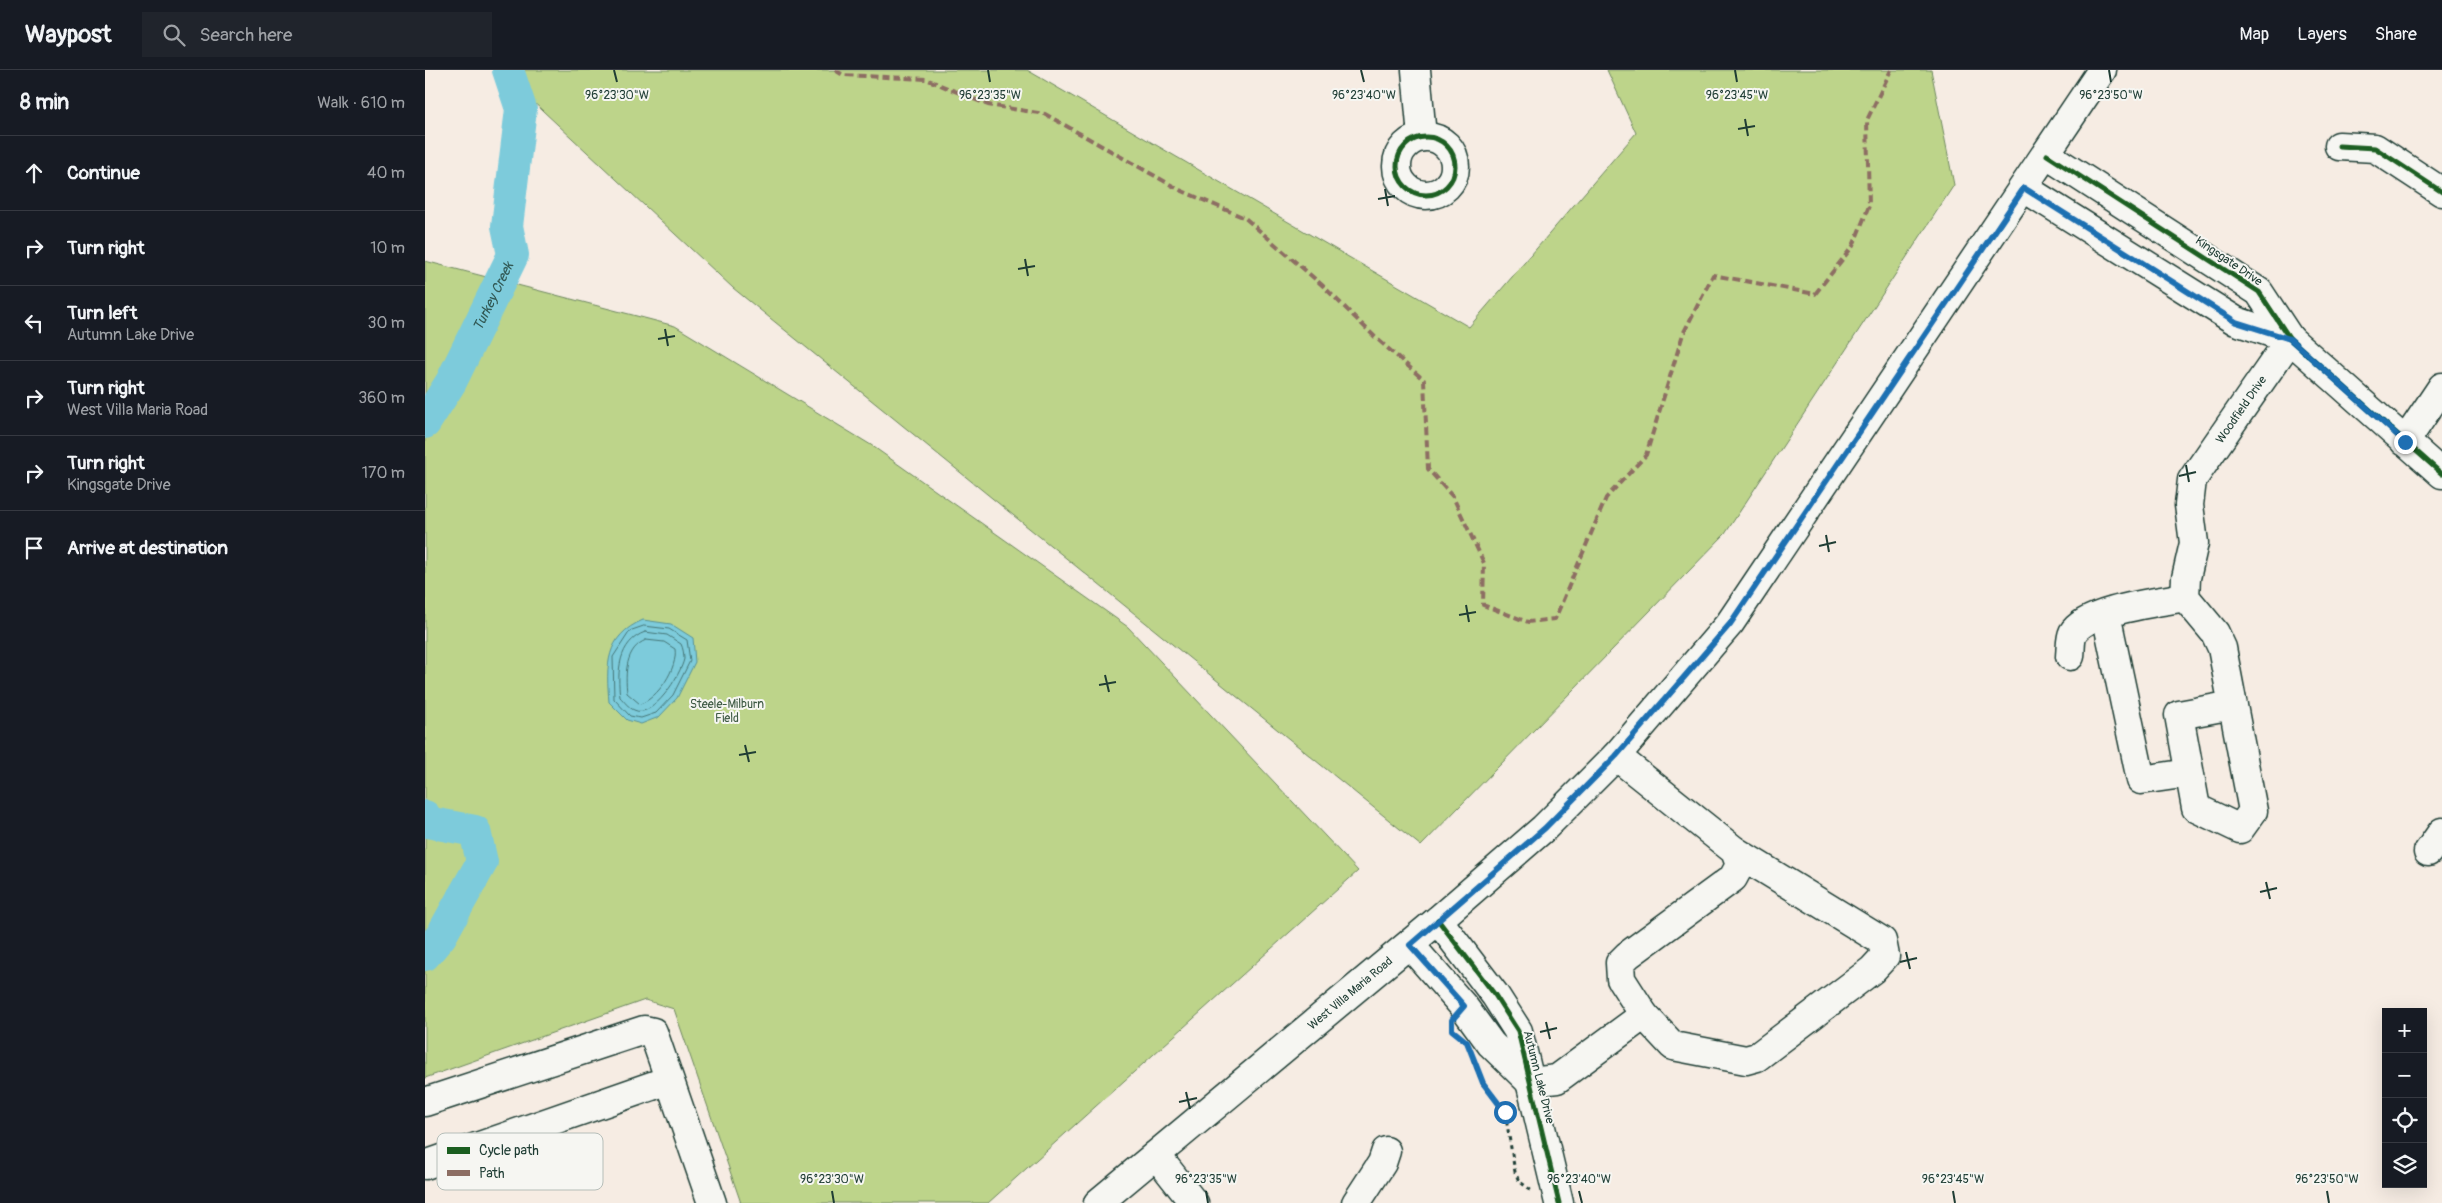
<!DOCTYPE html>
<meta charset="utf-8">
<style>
body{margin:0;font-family:Pangolin,sans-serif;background:#20242c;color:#f1f3f6}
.controls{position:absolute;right:15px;bottom:15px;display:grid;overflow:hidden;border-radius:0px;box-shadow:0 5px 20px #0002}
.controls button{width:45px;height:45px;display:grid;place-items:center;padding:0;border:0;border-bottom:1px solid #363941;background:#171b24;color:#f1f3f6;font:25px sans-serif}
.stop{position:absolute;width:15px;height:15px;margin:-11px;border:4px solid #1f6fb2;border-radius:50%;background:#fff}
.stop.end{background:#1f6fb2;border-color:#fff;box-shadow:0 1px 5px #0008}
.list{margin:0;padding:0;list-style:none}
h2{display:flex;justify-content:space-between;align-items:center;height:65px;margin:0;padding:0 20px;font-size:21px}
h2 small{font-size:16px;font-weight:400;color:#9ea1a6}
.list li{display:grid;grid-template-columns:32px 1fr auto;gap:15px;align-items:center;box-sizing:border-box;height:75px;padding:0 20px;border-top:1px solid #363941}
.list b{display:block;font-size:19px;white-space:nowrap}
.list p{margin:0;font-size:16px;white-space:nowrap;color:#9ea1a6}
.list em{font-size:16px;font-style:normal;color:#9ea1a6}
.icon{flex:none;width:28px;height:28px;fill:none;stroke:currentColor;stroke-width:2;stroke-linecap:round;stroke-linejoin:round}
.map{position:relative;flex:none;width:2017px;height:1133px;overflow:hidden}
header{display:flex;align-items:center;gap:30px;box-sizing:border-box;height:70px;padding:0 25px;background:#171b24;border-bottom:1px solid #363941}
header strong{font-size:24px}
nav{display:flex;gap:28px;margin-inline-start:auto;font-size:18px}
.search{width:350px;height:45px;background:#20242c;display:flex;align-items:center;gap:12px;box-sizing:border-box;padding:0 18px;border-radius:0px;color:#9ea1a6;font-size:19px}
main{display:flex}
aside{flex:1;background:#171b24}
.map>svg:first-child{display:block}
.green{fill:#bdd48a;stroke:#6e885f}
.water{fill:#7dcbdb;stroke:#579298}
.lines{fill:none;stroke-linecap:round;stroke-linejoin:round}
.shore{stroke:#457677;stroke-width:1}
.river{stroke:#7dcbdb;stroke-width:32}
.minor-casing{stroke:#1f3d34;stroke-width:31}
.major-casing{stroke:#1f3d34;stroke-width:31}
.path{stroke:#1f3d34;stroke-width:3;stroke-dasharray:4 4;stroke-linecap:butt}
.minor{stroke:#f6f6f2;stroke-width:28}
.major{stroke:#f6f6f2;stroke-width:28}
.quiet{stroke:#8d6e63;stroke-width:4;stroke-dasharray:8 4;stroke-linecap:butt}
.cycleway-casing{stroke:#f6f6f2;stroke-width:8}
.cycleway{stroke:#1b5e20;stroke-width:5}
.route{stroke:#1f6fb2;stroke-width:6}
.ticks{fill:none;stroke:#1f3d34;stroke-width:2}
.labels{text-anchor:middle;stroke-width:4;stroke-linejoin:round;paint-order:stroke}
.street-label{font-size:12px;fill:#1f3d34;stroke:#f6f6f2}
.park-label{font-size:12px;fill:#3f5b45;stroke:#f6f6f2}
.water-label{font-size:14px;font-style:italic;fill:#325955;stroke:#f6f6f2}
.key{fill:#f6f6f2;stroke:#b6beb9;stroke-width:1}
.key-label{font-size:14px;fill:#1f3d34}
.ticks-label{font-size:12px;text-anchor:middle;fill:#1f3d34;stroke:#f6f6f2;stroke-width:4;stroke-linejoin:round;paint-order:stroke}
</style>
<header>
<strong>Waypost</strong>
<div class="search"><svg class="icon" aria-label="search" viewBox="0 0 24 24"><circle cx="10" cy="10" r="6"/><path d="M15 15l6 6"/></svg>Search here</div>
<nav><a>Map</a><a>Layers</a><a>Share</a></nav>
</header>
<main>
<aside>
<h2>8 min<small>Walk · 610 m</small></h2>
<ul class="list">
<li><svg class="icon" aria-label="ahead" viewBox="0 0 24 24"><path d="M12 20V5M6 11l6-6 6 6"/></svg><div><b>Continue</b></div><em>40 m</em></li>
<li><svg class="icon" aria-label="right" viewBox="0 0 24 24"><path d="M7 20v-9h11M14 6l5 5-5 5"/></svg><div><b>Turn right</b></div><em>10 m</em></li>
<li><svg class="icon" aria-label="left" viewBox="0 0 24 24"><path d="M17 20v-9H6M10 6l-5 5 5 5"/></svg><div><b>Turn left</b><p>Autumn Lake Drive</p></div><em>30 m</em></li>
<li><svg class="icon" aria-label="right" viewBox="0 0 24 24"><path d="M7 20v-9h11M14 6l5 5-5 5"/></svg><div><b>Turn right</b><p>West Villa Maria Road</p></div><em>360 m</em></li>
<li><svg class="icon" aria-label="right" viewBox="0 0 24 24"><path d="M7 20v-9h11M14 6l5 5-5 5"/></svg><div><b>Turn right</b><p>Kingsgate Drive</p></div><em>170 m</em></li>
<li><svg class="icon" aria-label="arrive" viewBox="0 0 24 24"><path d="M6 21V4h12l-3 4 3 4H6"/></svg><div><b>Arrive at destination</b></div></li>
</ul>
</aside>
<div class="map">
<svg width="2017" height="1133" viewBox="0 0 2017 1133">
<rect width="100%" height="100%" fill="#f6ece3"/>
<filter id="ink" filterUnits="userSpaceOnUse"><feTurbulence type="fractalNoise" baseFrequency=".02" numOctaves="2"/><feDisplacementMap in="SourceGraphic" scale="10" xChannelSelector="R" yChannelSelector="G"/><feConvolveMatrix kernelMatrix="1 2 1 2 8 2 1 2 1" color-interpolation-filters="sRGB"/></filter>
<g filter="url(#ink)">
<path class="green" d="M74,0H602L1044,257L1211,63L1182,0H1506L1529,115L1300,464L996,776L308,218Z
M0,191L250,256L446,375L703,557L933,801L563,1133H316L249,939L220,930L0,1008Z"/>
<path class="water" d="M218,550L246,554L268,568L270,592L252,628L234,647L216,654L202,650L184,632C181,596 180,566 218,550Z"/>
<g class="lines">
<path class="shore" d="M219,556L244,559L262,570L265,591L248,625L231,643L216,648L205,646L189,629L188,587L205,561Z
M220,562L242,565L256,574C258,578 259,584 259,589C256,604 228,650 209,640C204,638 199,631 195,627C192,602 193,572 220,562Z
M221,570L239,572L250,579C253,598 233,628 215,634L202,623C200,604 200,578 221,570Z"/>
<g class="river">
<path id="s1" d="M0,353L26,312L88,185L82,156L96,39L83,0"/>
<path d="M0,746L2,752L50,761L57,792L16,866L0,885"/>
</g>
<defs>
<g id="minor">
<path d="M991,0L997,67"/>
<circle cx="1001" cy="96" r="29"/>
<path d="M1914,76L1950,78L2017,122"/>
<path d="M1622,85L1834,222L1865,269L2017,404"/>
<path d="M1599,118L1811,251L1865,269"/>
<path d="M1980,372L2017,317"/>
<path d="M1681,544L1716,710L1764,703"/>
<path d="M1645,586C1646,579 1645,569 1648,563C1661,540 1735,532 1760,527"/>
<path id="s2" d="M1808,635L1754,645L1771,738L1815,759L1828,741L1797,578L1790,563L1760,527L1761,508L1769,473L1764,435L1767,410L1865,269"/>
<path d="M2003,782L2017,762"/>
<path d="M1013,850L1070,925L1093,961L1134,1133"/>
<path d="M985,875L1039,937L1066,974L1105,1012"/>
<path d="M1219,945L1248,976L1321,990L1332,987L1447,900L1460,886L1457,871L1310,781"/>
<path d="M1105,1012L1132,1009L1219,945L1196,909L1195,893L1203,885L1308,808L1315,795L1310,781L1191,686"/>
<path d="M0,1032L219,960L228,962L287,1133"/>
<path d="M731,1085L769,1133"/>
<path d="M0,1095L244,1010"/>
<path d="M931,1133L957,1093L961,1081"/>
</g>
<g id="major">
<path id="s3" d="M673,1133L1013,850L1119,758L1191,686L1305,553L1677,0"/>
</g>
</defs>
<use href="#minor" class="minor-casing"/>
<use href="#major" class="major-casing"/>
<path class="path" d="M1048,989L1058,1013L1080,1042L1090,1102L1094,1111L1108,1122"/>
<use href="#minor" class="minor"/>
<use href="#major" class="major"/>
<path class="quiet" d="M410,0L418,5L501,9L563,35L620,44L755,120L820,148L897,215L950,267L999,310L1003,399L1028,427L1059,493L1058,535L1103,552L1130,549L1181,428L1221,385L1258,264L1288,205L1390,224L1428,176L1444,136L1442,50L1466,0"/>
<defs>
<path id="cycleway" d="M972 96a29 29 0 1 1 58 0a29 29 0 1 1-58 0Z
M1914,76L1950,78L2017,122
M1622,85L1834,222L1865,269L2017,404
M1013,850L1070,925L1093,961L1134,1133"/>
</defs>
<use href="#cycleway" class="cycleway-casing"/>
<use href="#cycleway" class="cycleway"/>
</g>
</g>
<g class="lines" filter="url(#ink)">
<path class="route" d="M1080,1042L1058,1013L1042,972L1027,960V950L1039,936L985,875L1120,758L1191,686L1305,554L1599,118L1811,252L1865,269L1980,372"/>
</g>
<path class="ticks" d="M189,0L192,12M563,0L565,12M936,0L939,12M1310,0L1312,12M1684,0L1686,12M1320,49L1323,66M1313,59L1330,56M960,119L963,136M953,129L970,126M600,189L603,206M593,199L610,196M240,259L243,276M233,269L250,266M1761,395L1764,412M1754,406L1771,402M1401,465L1404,482M1394,476L1411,472M1041,535L1044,552M1034,545L1051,542M680,605L684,622M674,615L691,612M320,675L324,692M314,685L331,682M1841,812L1845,829M1835,822L1852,818M1481,882L1485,899M1475,892L1492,888M1121,952L1125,969M1115,962L1132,958M761,1022L765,1039M754,1032L772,1028M407,1121L409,1133M781,1121L783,1133M1154,1121L1157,1133M1528,1121L1530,1133M1902,1121L1904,1133"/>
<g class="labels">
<g class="street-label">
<text transform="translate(1804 191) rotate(34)" y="4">Kingsgate Drive</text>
<text dy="4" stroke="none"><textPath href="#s2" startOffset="654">Woodfield Drive</textPath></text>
<text dy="4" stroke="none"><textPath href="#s3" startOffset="328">West Villa Maria Road</textPath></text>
<text transform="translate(1114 1007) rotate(76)" y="4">Autumn Lake Drive</text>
</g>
<g class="park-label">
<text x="302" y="638">Steele-Milburn<tspan x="302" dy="14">Field</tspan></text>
</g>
<g class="water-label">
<text dy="5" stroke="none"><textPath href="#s1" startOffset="144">Turkey Creek</textPath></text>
</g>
</g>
<rect x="12" y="1063" width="166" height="57" rx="8" class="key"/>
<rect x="22" y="1077" width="23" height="7" fill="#1b5e20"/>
<rect x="22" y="1100" width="23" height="6" fill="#8d6e63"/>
<g class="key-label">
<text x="54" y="1085">Cycle path</text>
<text x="54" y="1108">Path</text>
</g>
<g class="ticks-label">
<text x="192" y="29">96°23'30"W</text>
<text x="565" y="29">96°23'35"W</text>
<text x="939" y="29">96°23'40"W</text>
<text x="1312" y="29">96°23'45"W</text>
<text x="1686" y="29">96°23'50"W</text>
<text x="407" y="1113">96°23'30"W</text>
<text x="781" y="1113">96°23'35"W</text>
<text x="1154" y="1113">96°23'40"W</text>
<text x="1528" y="1113">96°23'45"W</text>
<text x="1902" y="1113">96°23'50"W</text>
</g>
</svg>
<div class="controls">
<button>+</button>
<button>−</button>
<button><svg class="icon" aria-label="locate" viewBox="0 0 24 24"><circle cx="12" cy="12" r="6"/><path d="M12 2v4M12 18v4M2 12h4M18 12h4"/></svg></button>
<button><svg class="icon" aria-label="layers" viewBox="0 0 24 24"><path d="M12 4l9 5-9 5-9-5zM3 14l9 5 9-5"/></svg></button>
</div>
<div class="stop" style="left:1080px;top:1042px"></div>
<div class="stop end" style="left:1980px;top:372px"></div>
</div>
</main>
